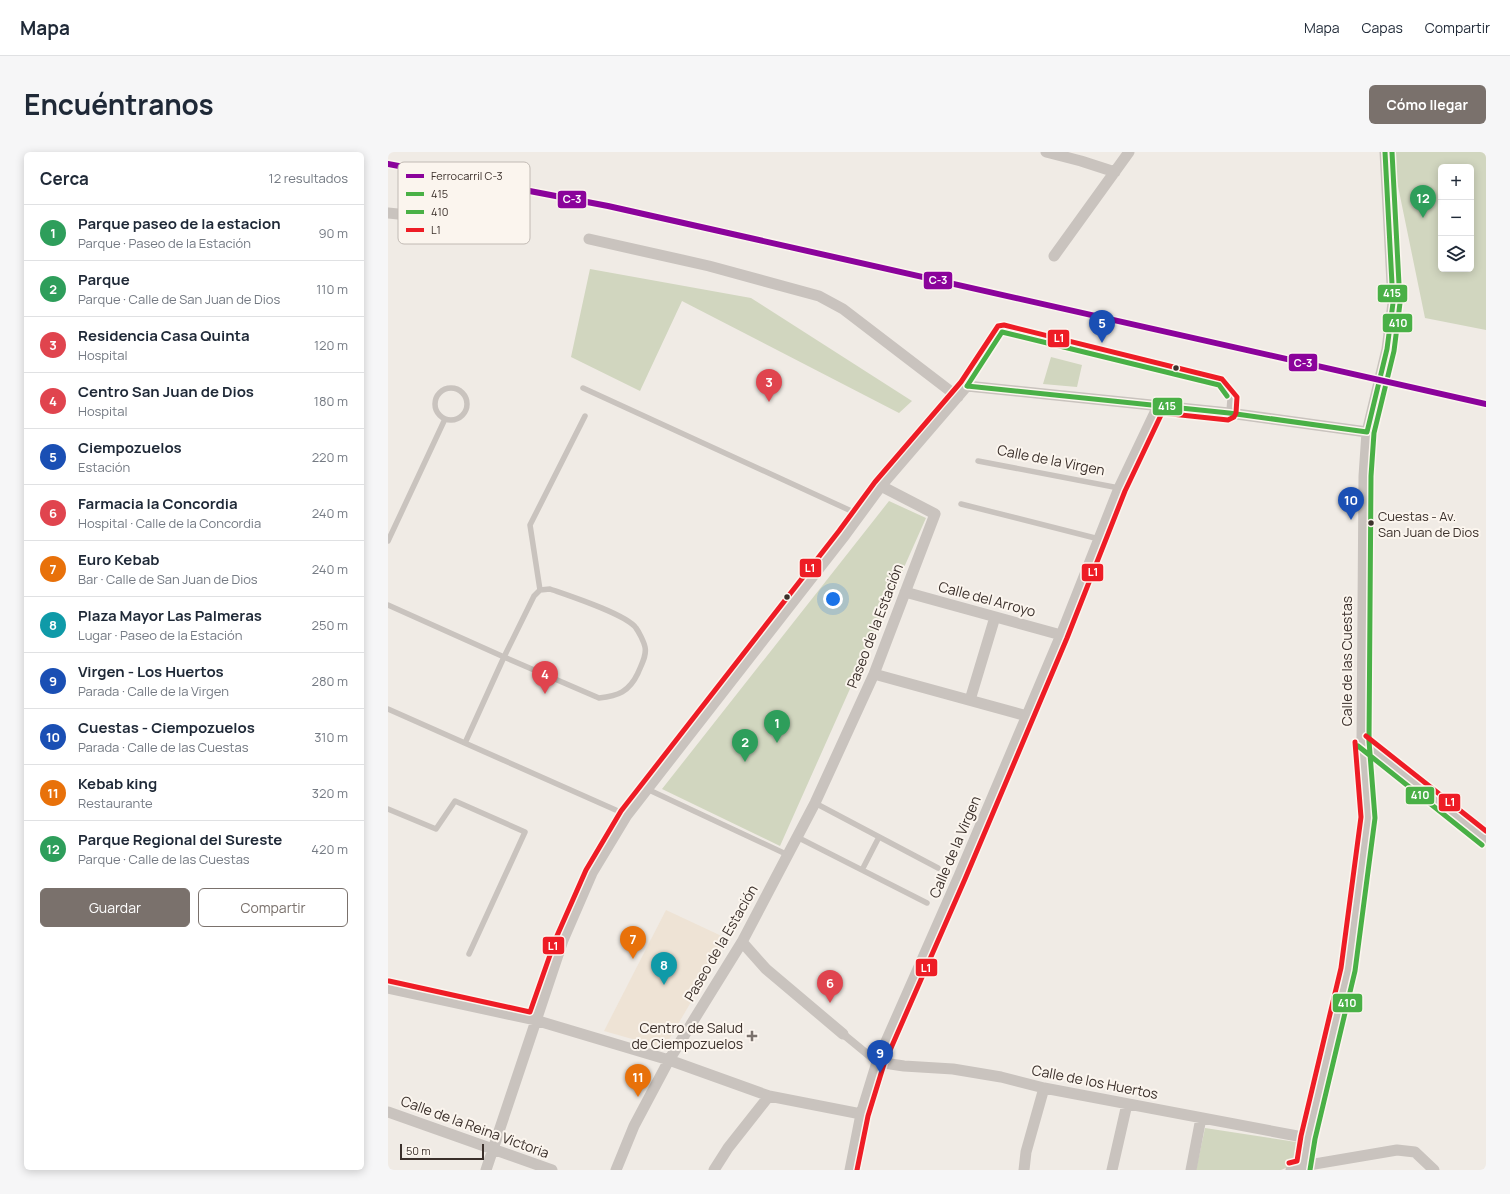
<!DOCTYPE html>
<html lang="es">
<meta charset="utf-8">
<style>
body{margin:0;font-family:Manrope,sans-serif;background:#f6f6f7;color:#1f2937}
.controls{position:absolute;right:12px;top:12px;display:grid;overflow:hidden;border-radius:6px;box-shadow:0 2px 10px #0003}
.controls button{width:36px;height:36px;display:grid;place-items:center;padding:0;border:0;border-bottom:1px solid #e0e1e3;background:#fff;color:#1f2937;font:20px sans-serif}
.scale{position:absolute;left:12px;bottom:10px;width:84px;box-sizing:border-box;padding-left:4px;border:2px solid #3b302b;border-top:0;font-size:11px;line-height:14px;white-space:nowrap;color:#3b302b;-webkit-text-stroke:3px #fbf5ee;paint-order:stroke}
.you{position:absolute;left:445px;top:447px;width:14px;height:14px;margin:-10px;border:3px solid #fff;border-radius:50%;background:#1a73e8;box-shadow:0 0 0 6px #1a73e833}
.badge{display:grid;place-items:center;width:26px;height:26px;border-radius:50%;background:#7a716c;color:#fff;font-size:13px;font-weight:700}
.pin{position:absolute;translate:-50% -33px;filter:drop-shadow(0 1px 2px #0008)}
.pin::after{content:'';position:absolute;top:21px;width:14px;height:12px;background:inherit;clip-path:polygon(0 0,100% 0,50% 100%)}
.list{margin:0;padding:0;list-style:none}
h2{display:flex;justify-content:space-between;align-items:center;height:52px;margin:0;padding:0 16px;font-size:17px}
h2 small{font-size:13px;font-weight:400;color:#747a83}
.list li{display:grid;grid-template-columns:26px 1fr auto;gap:12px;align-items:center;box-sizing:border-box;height:56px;padding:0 16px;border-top:1px solid #e0e1e3}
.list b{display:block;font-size:15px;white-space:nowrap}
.list p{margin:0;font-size:13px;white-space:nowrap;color:#747a83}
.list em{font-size:13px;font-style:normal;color:#747a83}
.actions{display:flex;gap:8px;padding:12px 16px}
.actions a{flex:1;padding:9px 0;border:1px solid #7a716c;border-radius:6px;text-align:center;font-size:14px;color:#7a716c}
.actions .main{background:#7a716c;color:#fff}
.icon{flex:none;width:22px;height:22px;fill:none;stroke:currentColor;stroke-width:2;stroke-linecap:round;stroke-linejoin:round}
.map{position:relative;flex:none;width:1098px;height:1018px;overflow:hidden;border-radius:6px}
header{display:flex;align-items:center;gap:24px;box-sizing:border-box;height:56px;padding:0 20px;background:#fff;border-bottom:1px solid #e0e1e3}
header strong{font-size:19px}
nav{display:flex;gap:22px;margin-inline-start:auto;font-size:14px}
.intro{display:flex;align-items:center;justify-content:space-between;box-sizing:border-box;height:96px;padding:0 24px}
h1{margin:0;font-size:28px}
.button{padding:10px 18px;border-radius:6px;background:#7a716c;color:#fff;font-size:14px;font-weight:700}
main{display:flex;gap:24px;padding:0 24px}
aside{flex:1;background:#fff;border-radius:6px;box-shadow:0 2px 10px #0003}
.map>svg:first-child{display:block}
.green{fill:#d1d6bf;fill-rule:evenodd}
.plaza{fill:#eee3d5}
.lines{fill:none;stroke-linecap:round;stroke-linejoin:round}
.service{stroke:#c9c3be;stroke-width:5.5}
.pedestrian{stroke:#c9c3be;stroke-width:8}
.minor{stroke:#c9c3be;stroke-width:11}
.bus-1-casing{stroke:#fbf5ee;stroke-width:8}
.bus-2-casing{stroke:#fbf5ee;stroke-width:8}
.bus-3-casing{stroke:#fbf5ee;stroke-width:8}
.bus-1{stroke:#49b046;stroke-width:5}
.bus-2{stroke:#49b046;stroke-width:5}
.bus-3{stroke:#ee1c25;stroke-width:5}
.rail-1-casing{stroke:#fbf5ee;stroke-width:9}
.rail-1{stroke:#8b039b;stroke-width:6}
.bus-dot{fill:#3b302b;stroke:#fbf5ee;stroke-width:1.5}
.poi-dot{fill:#7a716c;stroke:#fbf5ee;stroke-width:1.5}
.labels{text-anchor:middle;stroke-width:4;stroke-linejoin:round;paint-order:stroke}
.bus-label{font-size:13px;fill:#3b302b;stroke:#fbf5ee;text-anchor:start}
.street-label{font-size:14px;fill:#3b302b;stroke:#fbf5ee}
.poi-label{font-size:14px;fill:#3b302b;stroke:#fbf5ee;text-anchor:end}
.key{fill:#fbf5ee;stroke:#c1bab4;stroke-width:1}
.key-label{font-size:11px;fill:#3b302b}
.line-badge{stroke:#fbf5ee;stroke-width:1.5}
.badge-label{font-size:11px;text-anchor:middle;font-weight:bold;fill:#fff}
</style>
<header>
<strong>Mapa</strong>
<nav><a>Mapa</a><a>Capas</a><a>Compartir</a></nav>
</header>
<div class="intro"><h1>Encuéntranos</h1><a class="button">Cómo llegar</a></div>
<main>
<aside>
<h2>Cerca<small>12 resultados</small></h2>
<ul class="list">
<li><span class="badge" style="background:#2e9e5b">1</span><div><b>Parque paseo de la estacion</b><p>Parque · Paseo de la Estación</p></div><em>90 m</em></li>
<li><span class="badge" style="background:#2e9e5b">2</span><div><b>Parque</b><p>Parque · Calle de San Juan de Dios</p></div><em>110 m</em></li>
<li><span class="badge" style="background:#e0444e">3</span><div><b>Residencia Casa Quinta</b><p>Hospital</p></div><em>120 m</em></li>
<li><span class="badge" style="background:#e0444e">4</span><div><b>Centro San Juan de Dios</b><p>Hospital</p></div><em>180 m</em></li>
<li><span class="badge" style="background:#1a4fb4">5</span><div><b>Ciempozuelos</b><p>Estación</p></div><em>220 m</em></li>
<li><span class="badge" style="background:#e0444e">6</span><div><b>Farmacia la Concordia</b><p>Hospital · Calle de la Concordia</p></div><em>240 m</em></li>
<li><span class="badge" style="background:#e8710a">7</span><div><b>Euro Kebab</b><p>Bar · Calle de San Juan de Dios</p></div><em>240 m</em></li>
<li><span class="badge" style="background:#0f9aa8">8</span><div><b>Plaza Mayor Las Palmeras</b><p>Lugar · Paseo de la Estación</p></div><em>250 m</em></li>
<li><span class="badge" style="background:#1a4fb4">9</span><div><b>Virgen - Los Huertos</b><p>Parada · Calle de la Virgen</p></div><em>280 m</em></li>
<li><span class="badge" style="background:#1a4fb4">10</span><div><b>Cuestas - Ciempozuelos</b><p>Parada · Calle de las Cuestas</p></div><em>310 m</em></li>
<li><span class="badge" style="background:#e8710a">11</span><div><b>Kebab king</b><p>Restaurante</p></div><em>320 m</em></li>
<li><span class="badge" style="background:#2e9e5b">12</span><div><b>Parque Regional del Sureste</b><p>Parque · Calle de las Cuestas</p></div><em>420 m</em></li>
</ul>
<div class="actions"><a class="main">Guardar</a><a>Compartir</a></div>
</aside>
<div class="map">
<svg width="1098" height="1018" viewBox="0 0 1098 1018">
<rect width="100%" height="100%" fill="#f0ebe5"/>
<path class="green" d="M1003,0H1098V178L1037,166ZM1053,15H1083V117H1053Z
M202,117L363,146L524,249L511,261L294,149L252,239L183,205Z
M663,205L694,213L689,235L655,232Z
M501,349L538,366L392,694L274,637Z
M817,976L908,990L909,1011L893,1018H808Z"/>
<path class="plaza" d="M278,758L340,787L276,896L216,879Z"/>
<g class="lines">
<path class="service" d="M579,234L614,180L831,233L842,247L841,261
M47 252a16 16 0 1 1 32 0a16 16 0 1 1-32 0Z
M195,236L472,363
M590,309L731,336
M573,352L711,387
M0,389L57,267
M152,438L142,373L197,264
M0,453L116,505L211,546C230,544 241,540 250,521C253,513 259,504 257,495C256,490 251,480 248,476C238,462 179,443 162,437L152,438L146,444L116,505L77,591
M0,557L239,663
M259,637L400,703
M427,651L550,716
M0,657L48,677L67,649L137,680L81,802
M409,685L539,751
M474,718L491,685"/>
<path class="pedestrian" d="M455,882L489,910"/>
<path class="minor" d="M658,0L693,9L727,20
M0,61L98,71
M201,87L321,114L431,144L455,157L570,245
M666,104L741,0
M517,440L673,483
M486,522L639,564
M582,548L607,465
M974,589L1098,688
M354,790L378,817L455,882
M0,836L147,868L281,908L381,944L473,962
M489,910L516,914L565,917L613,925L656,936L920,986
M0,960L164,1018
M98,1018L175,788L204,721L239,663L457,383L493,334L579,234L841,261L979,280
M228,1018L246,974L281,908L354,790L427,651L486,522L547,362L493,334
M326,1018L340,996L381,944
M462,1018L473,962L489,910L571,724L673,483L731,336L770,254
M636,1018L638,1000L656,936
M724,1018L739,952
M803,1018L813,966
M903,1018L915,1014L1009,998L1027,1000L1046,1018
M915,1018L920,986L960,817L980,665L974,589L976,324L979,280L999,197L1005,151L997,0"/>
<defs>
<path id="bus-1" d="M579,234L841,261L979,280
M579,234L614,180L831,233L839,244
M979,280L999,197L1005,151L997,0"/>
<path id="bus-2" d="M970,594L1094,693
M922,1018L927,987L967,819L987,666L981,589L983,324L986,281L1006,199L1012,151L1004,0"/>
<path id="bus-3" d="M978,584L1098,679
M1,829L142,860L168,786L198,718L233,659L451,379L487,330L573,230L610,174L616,173L834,227L849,245L848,261L846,265L840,268L774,261L737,339L679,486L577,727L496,912L480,964L469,1018
M901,1011L909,1009L913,984L953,816L973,665L967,590"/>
</defs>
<use href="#bus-1" class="bus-1-casing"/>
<use href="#bus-2" class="bus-2-casing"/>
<use href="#bus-3" class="bus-3-casing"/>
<use href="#bus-1" class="bus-1"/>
<use href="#bus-2" class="bus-2"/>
<use href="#bus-3" class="bus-3"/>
<defs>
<path id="rail-1" d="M0,12L220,54L1098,252"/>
</defs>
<use href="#rail-1" class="rail-1-casing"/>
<use href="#rail-1" class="rail-1"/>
</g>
<g class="bus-dot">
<circle cx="788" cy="216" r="3.5"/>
<circle cx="983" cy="371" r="3.5"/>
<circle cx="399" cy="445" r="3.5"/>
</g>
<path class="poi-dot" d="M362 878h4v4h4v4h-4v4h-4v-4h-4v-4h4z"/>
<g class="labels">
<g class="bus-label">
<text x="990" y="369">Cuestas - Av.<tspan x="990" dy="16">San Juan de Dios</tspan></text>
</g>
<g class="street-label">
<text transform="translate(663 308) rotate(11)" y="5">Calle de la Virgen</text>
<text transform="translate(599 447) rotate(15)" y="5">Calle del Arroyo</text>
<text transform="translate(487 474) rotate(-69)" y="5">Paseo de la Estación</text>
<text transform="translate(959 509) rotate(-90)" y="5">Calle de las Cuestas</text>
<text transform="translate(567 695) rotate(-67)" y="5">Calle de la Virgen</text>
<text transform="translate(333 791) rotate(-60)" y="5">Paseo de la Estación</text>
<text transform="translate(707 930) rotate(11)" y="5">Calle de los Huertos</text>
<text transform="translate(87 975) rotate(20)" y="5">Calle de la Reina Victoria</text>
</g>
<g class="poi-label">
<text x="355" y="881">Centro de Salud<tspan x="355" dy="16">de Ciempozuelos</tspan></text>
</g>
</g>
<rect x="10" y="10" width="132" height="82" rx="6" class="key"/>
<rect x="18" y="22" width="18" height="4" fill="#8b039b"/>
<rect x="18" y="40" width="18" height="4" fill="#49b046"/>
<rect x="18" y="58" width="18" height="4" fill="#49b046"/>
<rect x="18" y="76" width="18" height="4" fill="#ee1c25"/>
<g class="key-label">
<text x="43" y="28">Ferrocarril C-3</text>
<text x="43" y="46">415</text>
<text x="43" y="64">410</text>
<text x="43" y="82">L1</text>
</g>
<g class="line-badge">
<rect x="169" y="38" width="30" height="19" rx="4" fill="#8b039b"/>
<rect x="535" y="119" width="30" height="19" rx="4" fill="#8b039b"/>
<rect x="989" y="132" width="31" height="19" rx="4" fill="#49b046"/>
<rect x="994" y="161" width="31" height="20" rx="4" fill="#49b046"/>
<rect x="659" y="177" width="23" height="19" rx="4" fill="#ee1c25"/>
<rect x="900" y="201" width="30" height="19" rx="4" fill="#8b039b"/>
<rect x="764" y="245" width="31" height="19" rx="4" fill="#49b046"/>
<rect x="411" y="406" width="23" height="20" rx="4" fill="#ee1c25"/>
<rect x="693" y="411" width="23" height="19" rx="4" fill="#ee1c25"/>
<rect x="1017" y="634" width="30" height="19" rx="4" fill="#49b046"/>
<rect x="1050" y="641" width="23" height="19" rx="4" fill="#ee1c25"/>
<rect x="154" y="784" width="23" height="19" rx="4" fill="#ee1c25"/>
<rect x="527" y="806" width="23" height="19" rx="4" fill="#ee1c25"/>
<rect x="944" y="841" width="31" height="20" rx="4" fill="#49b046"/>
</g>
<g class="badge-label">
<text x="184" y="51">C-3</text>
<text x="550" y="132">C-3</text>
<text x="1004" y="145">415</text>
<text x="1010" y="175">410</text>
<text x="671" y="190">L1</text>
<text x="915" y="215">C-3</text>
<text x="779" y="258">415</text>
<text x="422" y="420">L1</text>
<text x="705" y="424">L1</text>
<text x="1032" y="647">410</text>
<text x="1062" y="654">L1</text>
<text x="165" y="798">L1</text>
<text x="538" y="820">L1</text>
<text x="959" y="855">410</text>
</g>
</svg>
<div class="controls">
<button>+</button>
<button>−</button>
<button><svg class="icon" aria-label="layers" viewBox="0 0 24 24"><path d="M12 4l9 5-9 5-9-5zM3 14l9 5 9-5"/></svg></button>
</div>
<div class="scale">50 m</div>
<div class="you"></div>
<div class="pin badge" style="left:389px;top:591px;background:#2e9e5b">1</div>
<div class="pin badge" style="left:357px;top:610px;background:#2e9e5b">2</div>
<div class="pin badge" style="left:381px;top:250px;background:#e0444e">3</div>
<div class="pin badge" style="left:157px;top:542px;background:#e0444e">4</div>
<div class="pin badge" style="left:714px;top:191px;background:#1a4fb4">5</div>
<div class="pin badge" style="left:442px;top:851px;background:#e0444e">6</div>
<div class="pin badge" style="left:245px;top:807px;background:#e8710a">7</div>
<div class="pin badge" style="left:276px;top:833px;background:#0f9aa8">8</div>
<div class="pin badge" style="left:492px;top:921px;background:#1a4fb4">9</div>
<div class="pin badge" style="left:963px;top:368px;background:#1a4fb4">10</div>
<div class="pin badge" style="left:250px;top:945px;background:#e8710a">11</div>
<div class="pin badge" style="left:1035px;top:66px;background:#2e9e5b">12</div>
</div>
</main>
